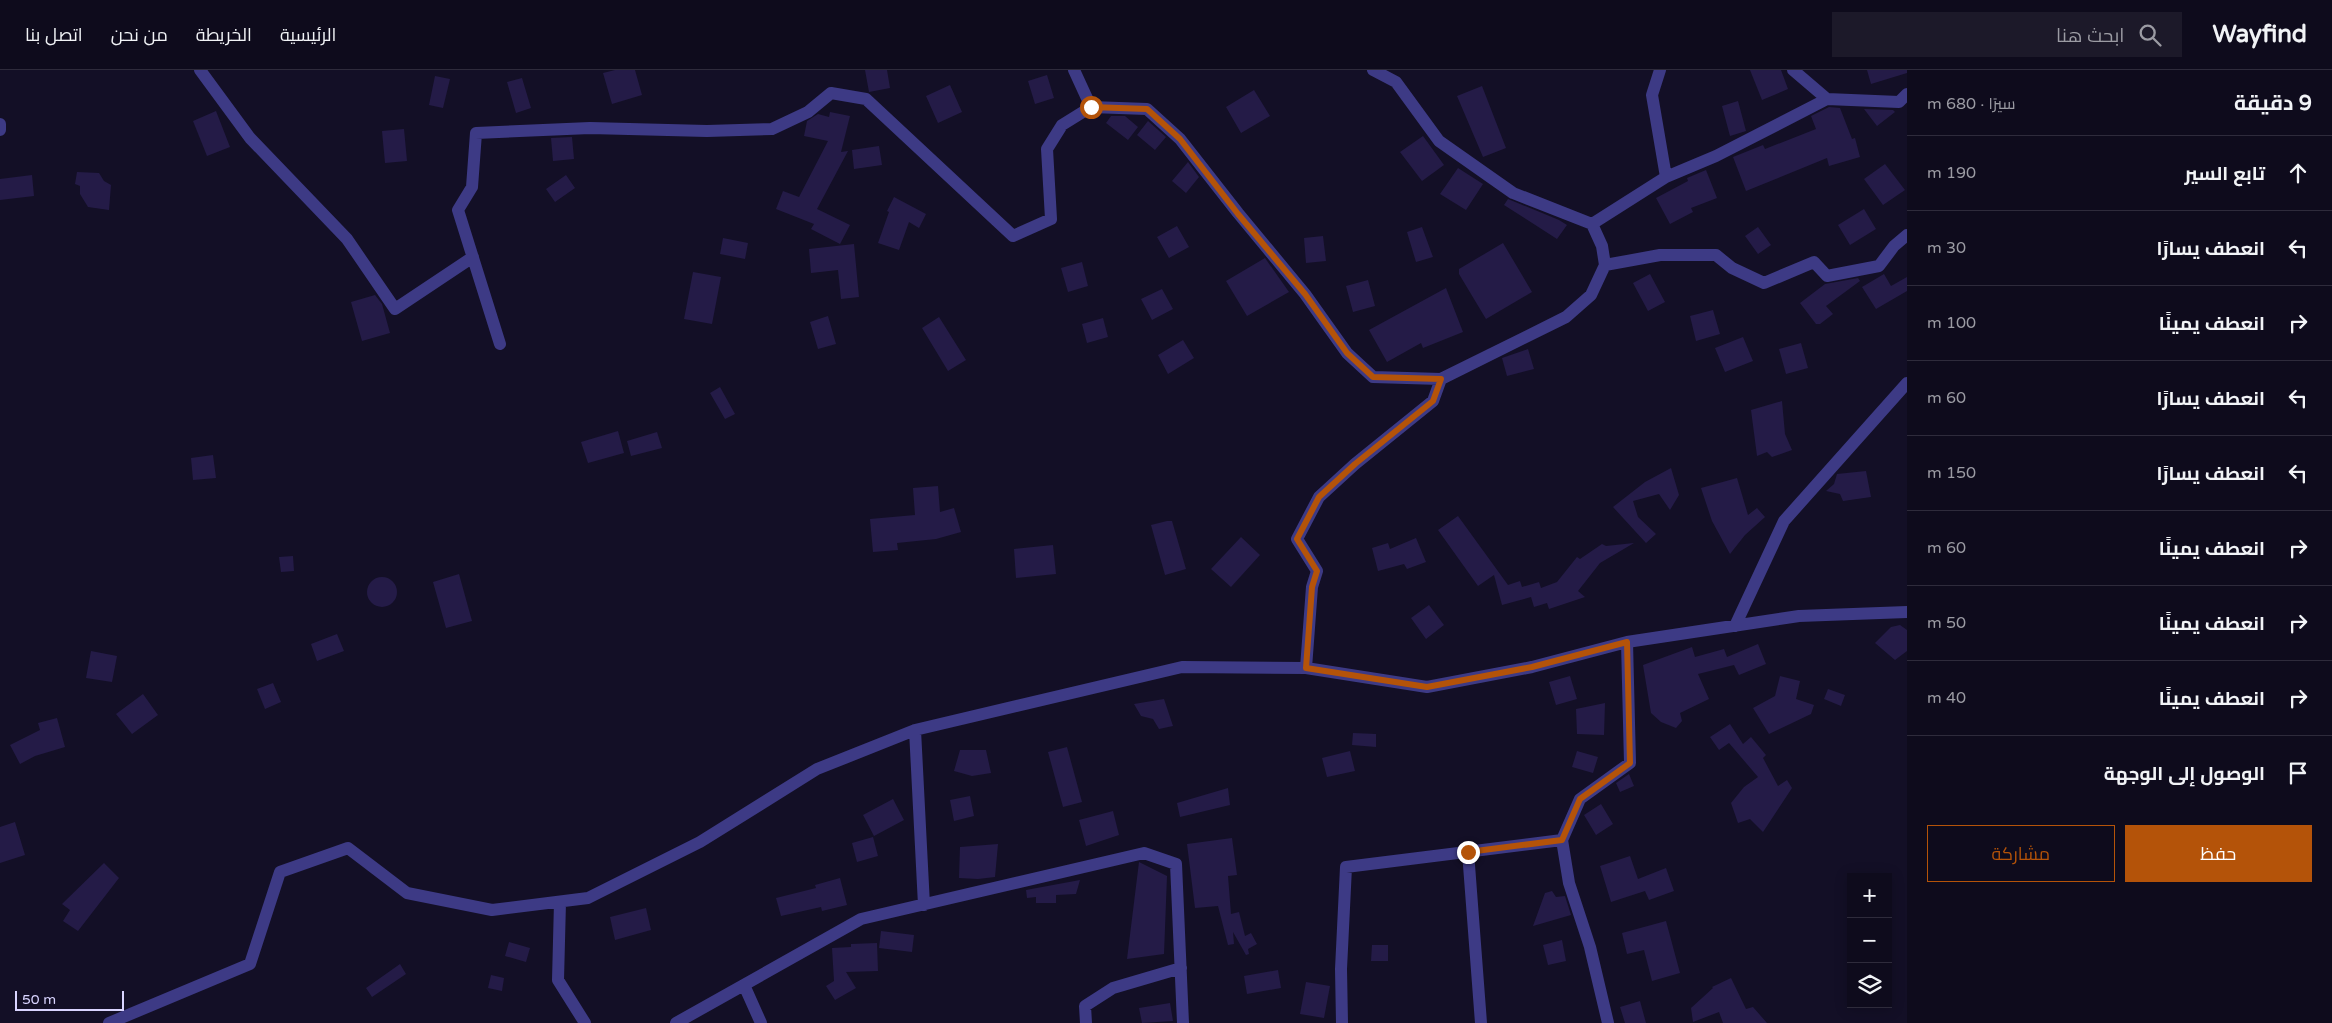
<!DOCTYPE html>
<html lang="ar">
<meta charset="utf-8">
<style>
body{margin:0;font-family:"Varela Round",Cairo,sans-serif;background:#1c1929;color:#f1f3f6;direction:rtl}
.controls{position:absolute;right:15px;bottom:15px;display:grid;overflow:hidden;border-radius:0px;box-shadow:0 2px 12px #0003}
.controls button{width:45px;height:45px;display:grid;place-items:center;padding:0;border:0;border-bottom:1px solid #2e2b3b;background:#0e0b1c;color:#f1f3f6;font:25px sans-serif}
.scale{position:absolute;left:15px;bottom:12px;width:109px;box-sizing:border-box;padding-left:5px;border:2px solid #d9d4ff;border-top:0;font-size:14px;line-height:18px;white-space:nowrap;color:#d9d4ff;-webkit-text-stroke:4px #130f26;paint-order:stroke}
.stop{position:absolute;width:15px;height:15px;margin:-11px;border:4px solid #b45309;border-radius:50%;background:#fff}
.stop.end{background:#b45309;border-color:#fff;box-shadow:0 1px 5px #0008}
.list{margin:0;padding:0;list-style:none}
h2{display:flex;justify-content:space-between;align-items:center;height:65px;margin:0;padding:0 20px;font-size:21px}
h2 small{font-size:16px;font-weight:400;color:#9b9ba3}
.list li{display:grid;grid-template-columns:32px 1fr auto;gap:15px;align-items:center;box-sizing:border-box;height:75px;padding:0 20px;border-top:1px solid #2e2b3b}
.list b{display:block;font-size:19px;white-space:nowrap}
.list em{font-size:16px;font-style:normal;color:#9b9ba3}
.actions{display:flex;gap:10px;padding:15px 20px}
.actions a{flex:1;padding:11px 0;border:1px solid #b45309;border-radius:0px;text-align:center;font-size:18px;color:#b45309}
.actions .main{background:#b45309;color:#fff}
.icon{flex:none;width:28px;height:28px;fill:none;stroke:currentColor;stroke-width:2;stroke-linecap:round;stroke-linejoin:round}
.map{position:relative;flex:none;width:1907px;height:953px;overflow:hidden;direction:ltr}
header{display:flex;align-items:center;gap:30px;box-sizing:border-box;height:70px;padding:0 25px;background:#0e0b1c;border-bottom:1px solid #2e2b3b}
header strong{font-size:24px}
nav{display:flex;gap:28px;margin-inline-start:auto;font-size:18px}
.search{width:350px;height:45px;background:#1c1929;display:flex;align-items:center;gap:12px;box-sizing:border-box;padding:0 18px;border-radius:0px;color:#9b9ba3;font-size:19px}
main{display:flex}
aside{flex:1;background:#0e0b1c}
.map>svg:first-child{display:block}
.building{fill:#241b47}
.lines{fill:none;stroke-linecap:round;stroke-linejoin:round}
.minor{stroke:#3d3a85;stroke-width:12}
.route{stroke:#b45309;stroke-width:6}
</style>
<header>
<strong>Wayfind</strong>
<div class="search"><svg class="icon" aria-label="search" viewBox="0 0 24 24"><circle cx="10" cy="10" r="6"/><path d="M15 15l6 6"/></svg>ابحث هنا</div>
<nav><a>الرئيسية</a><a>الخريطة</a><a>من نحن</a><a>اتصل بنا</a></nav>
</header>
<main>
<aside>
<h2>9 دقيقة<small>سيرًا · 680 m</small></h2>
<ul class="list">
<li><svg class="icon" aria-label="ahead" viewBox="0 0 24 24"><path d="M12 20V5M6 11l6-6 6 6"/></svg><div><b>تابع السير</b></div><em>190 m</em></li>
<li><svg class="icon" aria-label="left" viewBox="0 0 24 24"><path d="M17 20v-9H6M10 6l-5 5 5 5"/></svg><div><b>انعطف يسارًا</b></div><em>30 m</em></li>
<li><svg class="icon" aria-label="right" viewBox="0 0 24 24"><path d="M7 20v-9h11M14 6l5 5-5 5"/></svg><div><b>انعطف يمينًا</b></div><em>100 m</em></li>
<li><svg class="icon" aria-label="left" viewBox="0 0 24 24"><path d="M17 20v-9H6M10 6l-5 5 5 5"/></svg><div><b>انعطف يسارًا</b></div><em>60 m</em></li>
<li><svg class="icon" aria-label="left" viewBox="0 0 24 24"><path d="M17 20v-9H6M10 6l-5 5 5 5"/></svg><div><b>انعطف يسارًا</b></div><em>150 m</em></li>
<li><svg class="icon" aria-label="right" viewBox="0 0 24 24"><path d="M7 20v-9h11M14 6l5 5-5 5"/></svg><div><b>انعطف يمينًا</b></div><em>60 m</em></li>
<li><svg class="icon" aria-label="right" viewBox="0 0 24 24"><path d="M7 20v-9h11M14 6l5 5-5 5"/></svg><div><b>انعطف يمينًا</b></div><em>50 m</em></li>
<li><svg class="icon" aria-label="right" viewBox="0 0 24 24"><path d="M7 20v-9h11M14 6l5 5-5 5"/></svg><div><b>انعطف يمينًا</b></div><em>40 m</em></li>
<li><svg class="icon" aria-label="arrive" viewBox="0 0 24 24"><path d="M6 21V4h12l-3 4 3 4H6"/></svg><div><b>الوصول إلى الوجهة</b></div></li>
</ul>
<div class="actions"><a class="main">حفظ</a><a>مشاركة</a></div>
</aside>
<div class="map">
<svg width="1907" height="953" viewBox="0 0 1907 953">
<rect width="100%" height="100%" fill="#130f26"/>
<path class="building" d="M615,0H635L642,25L612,34L603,3Z
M865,0H887L890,18L869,22Z
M1750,0H1781L1788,19L1762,30Z
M1867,0H1907V3L1871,14Z
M1047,5L1054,28L1035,34L1028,11Z
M435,6L450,9L443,38L429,35Z
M522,8L531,38L516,43L507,12Z
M950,15L962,42L938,53L926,26Z
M1482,16L1506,78L1483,87L1457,26Z
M1254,20L1270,46L1241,63L1226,37Z
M1738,31L1746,61L1730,66L1722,36Z
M1829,37L1840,38L1852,69L1855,68L1860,87L1829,96L1827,88L1746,121L1733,87L1763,75L1765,79L1816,59L1811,46Z
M1864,39L1893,40L1895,42L1877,56Z
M216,41L230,77L207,86L193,51Z
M830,42L850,46L841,82L848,81L817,139L850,155L840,174L811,159L814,154L776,139L783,121L799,127L828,71L804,66L807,51L818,44L829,47Z
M1111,46H1125L1138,57L1128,70L1106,53Z
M1148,51L1166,67L1155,80L1137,65Z
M404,59L407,91L385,93L382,61Z
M1423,66L1444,95L1422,111L1400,82Z
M572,67L574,89L553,91L551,68Z
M879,76L882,95L854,99L852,80Z
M1188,92L1199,107L1186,123L1172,111Z
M1885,94L1905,120L1883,135L1864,109Z
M1458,98L1483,114L1466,140L1440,124Z
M1706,100L1717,128L1691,138L1693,142L1670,154L1656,128L1688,111L1687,108Z
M77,102L99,103L104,111L111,115L109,140L88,137L80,124V116L75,114Z
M32,105L34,126L0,130V109Z
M566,105L575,118L555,132L546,119Z
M894,127L926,144L919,158L909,152L899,180L878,173L889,142L887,141Z
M1508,129L1559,150L1567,155L1557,169L1504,135Z
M1864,139L1876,159L1850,175L1838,155Z
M1177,156L1189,177L1169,188L1157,167Z
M1422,157L1433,187L1416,192L1407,162Z
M1758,157L1771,175L1758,184L1745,166Z
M1323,166L1326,191L1306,193L1304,168Z
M723,168L748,173L745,189L720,184Z
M1503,173L1532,222L1486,249L1459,204V199Z
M854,174L859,227L841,229L838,200L811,203L809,179Z
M1265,188L1289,222L1247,246L1226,211Z
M1082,192L1088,216L1068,222L1061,198Z
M693,202L721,207L712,254L684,249Z
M1650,204L1665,232L1648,241L1633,213Z
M1884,204L1891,216L1907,207V221L1876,239L1862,217Z
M1858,208L1860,211L1826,236L1833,244L1820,254H1816L1800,233L1825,214Z
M1368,210L1375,236L1353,242L1346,216Z
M1446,218L1463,262L1423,278L1421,273L1387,292L1369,260Z
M1162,219L1173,239L1152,250L1141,229Z
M375,225L382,234L390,263L362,271L351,232Z
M1713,240L1720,264L1696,271L1690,246Z
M828,246L836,274L818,279L810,252Z
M939,247L966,290L948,301L922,258Z
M1103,248L1108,267L1087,273L1082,254Z
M1743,267L1753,291L1725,302L1715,278Z
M1183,270L1194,288L1168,304L1158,285Z
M1801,273L1808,298L1786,304L1779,279Z
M1528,279L1534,299L1507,306L1502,288Z
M720,317L735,344L725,349L710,323Z
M1782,331L1785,364L1792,380L1772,387L1767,382L1757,386L1751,340Z
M618,361L624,383L588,393L581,372Z
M657,362L662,378L631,386L627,371Z
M213,385L216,408L193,410L191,388Z
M1671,398L1679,425L1670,440L1659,424L1633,431L1638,447L1656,464L1646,473L1613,437L1645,412Z
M1866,401L1871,427L1843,431L1840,424L1826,421L1834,414L1837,404Z
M1737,408L1748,445L1757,438L1765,447L1745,465L1730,484L1712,451L1701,418Z
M938,416L940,442L954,438L961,462L936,469L897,473L898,480L873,482L870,449L915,445L913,418Z
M1458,446L1508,515L1520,511L1522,517L1539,512L1541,518L1557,512L1577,487L1580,489L1602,474L1606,476L1634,473L1600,493L1578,521L1585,527L1549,539L1547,533L1534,537L1531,527L1502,535L1494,505L1478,516L1438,460Z
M1167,451H1172L1186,499L1165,505L1151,455Z
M1241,467L1260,485L1231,517L1211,499Z
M1416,468L1426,492L1407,499L1404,494L1378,501L1372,478L1388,473L1390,479Z
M1053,475L1056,504L1016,508L1014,479Z
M293,486L294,501L281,502L279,487Z
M459,504L472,551L446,558L433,512Z
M367 522a15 15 0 1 1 30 0a15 15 0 1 1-30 0Z
M1429,535L1444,555L1426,569L1411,548Z
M1900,555L1907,560V581L1895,590L1875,573L1891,557Z
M337,564L344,581L317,591L311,574Z
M1758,574L1766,594L1739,605L1734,595L1698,604L1709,629L1680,643L1682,651L1676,658L1661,652L1651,643L1643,595L1692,577L1695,587L1724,579L1727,587Z
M91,581L117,586L112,612L86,608Z
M1570,606L1577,629L1556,635L1549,612Z
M1780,606L1800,611L1796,629L1814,635L1811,644L1769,664L1753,638L1775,626Z
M273,613L281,632L265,639L257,619Z
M1828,619L1845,625L1841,636L1824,629Z
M143,624L158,645L132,664L116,644Z
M1164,629L1173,656L1159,659L1153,649L1141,646L1134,634Z
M1605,633L1604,665L1577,664L1576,639Z
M57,648L65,677L35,686L20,694L10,675L40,660L38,653Z
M1730,654L1743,674L1751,667L1766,685L1763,688L1778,716L1787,710L1792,718L1763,762L1750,749L1738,753L1731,733L1744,717L1758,707L1729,673L1719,680L1710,667Z
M1353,663L1376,664V677L1352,675Z
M1067,677L1082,732L1063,737L1048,682Z
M960,680H986L991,703L972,706L954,701Z
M1350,681L1355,701L1327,707L1322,688Z
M1577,681L1598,687L1593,703L1572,697Z
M1629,704L1634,716L1620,722L1616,713Z
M1228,718L1230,735L1180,747L1177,733Z
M970,726L974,746L954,751L950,730Z
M893,729L904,750L874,766L863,745Z
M1601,734L1613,754L1596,765L1584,745Z
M1113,741L1119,765L1086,776L1079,750Z
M15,752L25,785L0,793V757Z
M873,767L878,786L857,792L852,773Z
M1232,768L1237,805L1228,806L1231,844L1239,842L1245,866L1251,863L1257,874L1248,879L1249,884L1246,885L1233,862L1234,874L1228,875L1218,836L1195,838L1187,774Z
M998,774L995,807L978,809L959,808L960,777Z
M1630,786L1638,809L1666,798L1674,821L1649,830L1645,821L1611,832L1600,796Z
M1139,792L1167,806L1164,884L1127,889Z
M104,793L119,808L78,861L63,851L70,840L62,834Z
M840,808L847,835L822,841L821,837L781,846L776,828L816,818L815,815Z
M1080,810L1076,824L1056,825V833H1036V827L1027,828L1026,820Z
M1552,821L1556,827L1565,826L1571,845L1533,856L1545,823Z
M646,838L651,860L615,870L610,847Z
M1666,851L1680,903L1652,911L1644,880L1627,884L1622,863Z
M881,861L914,865L912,882L879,878Z
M1562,870L1566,891L1548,895L1543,875Z
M509,872L530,878L526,892L505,886Z
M877,873L878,901L846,902L856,918L835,930L826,916L834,911L832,878L851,877V874Z
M1372,875H1388V891H1371Z
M400,894L406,904L372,927L366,918Z
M1278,900L1281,918L1247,924L1244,906Z
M491,905L504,908L502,921L488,918Z
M1731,908L1746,939L1753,937L1767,953H1723L1719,942L1693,952L1691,938L1713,918L1712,917Z
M1306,912L1330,916L1324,948L1300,944Z
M1640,931L1646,953H1625L1620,937Z
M1170,933L1173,951L1142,953L1139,938Z"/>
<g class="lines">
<path class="minor" d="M200,0L250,68L347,169L395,239L473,187
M1074,0L1091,37L1147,39L1180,69L1238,143L1305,224L1347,283L1373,307L1441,309
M1373,0L1396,12L1439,71L1513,123L1592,154
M1793,0L1827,29L1899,32L1907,24
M0,54V60
M1666,107L1716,86L1827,29
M1605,195L1660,185H1716L1732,198L1764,213L1814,192L1827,206L1879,196L1894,176L1907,165
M500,274L458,140L472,117L476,63L590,58L707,61L772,59L808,42L831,23L866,29L1013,166L1051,149L1047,79L1062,55L1091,37
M1735,556L1784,451L1907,313
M1306,598L1312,517L1317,501L1297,469L1319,427L1355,394L1433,331L1441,309L1566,247L1591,225L1605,195L1602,176L1592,154L1666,107L1652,25L1660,0
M915,660L924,835
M1468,782L1481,953
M560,832L558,910L585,953
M744,915L761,953
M109,953L250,894L280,802L348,778L407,823L492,840L588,828L700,772L817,699L915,660L1182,597L1306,598L1427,617L1532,597L1627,572L1799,546L1907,542
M676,953L861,849L1144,783L1176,794L1183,953
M1086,953L1085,936L1113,918L1181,898
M1342,953L1341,899L1346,797L1562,770
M1608,953L1590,877L1569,813L1562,770L1580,729L1630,693L1627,572"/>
</g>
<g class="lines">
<path class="route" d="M1091,37L1147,39L1180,69L1238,144L1305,224L1347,283L1373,307L1441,309L1433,331L1355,394L1319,427L1297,469L1317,501L1312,517L1306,598L1427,617L1532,597L1627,572L1630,693L1580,729L1562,770L1468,782"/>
</g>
</svg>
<div class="controls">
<button>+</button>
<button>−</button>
<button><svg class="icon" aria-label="layers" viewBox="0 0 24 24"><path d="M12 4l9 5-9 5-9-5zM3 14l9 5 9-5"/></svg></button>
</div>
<div class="scale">50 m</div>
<div class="stop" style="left:1091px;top:37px"></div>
<div class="stop end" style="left:1468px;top:782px"></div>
</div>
</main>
